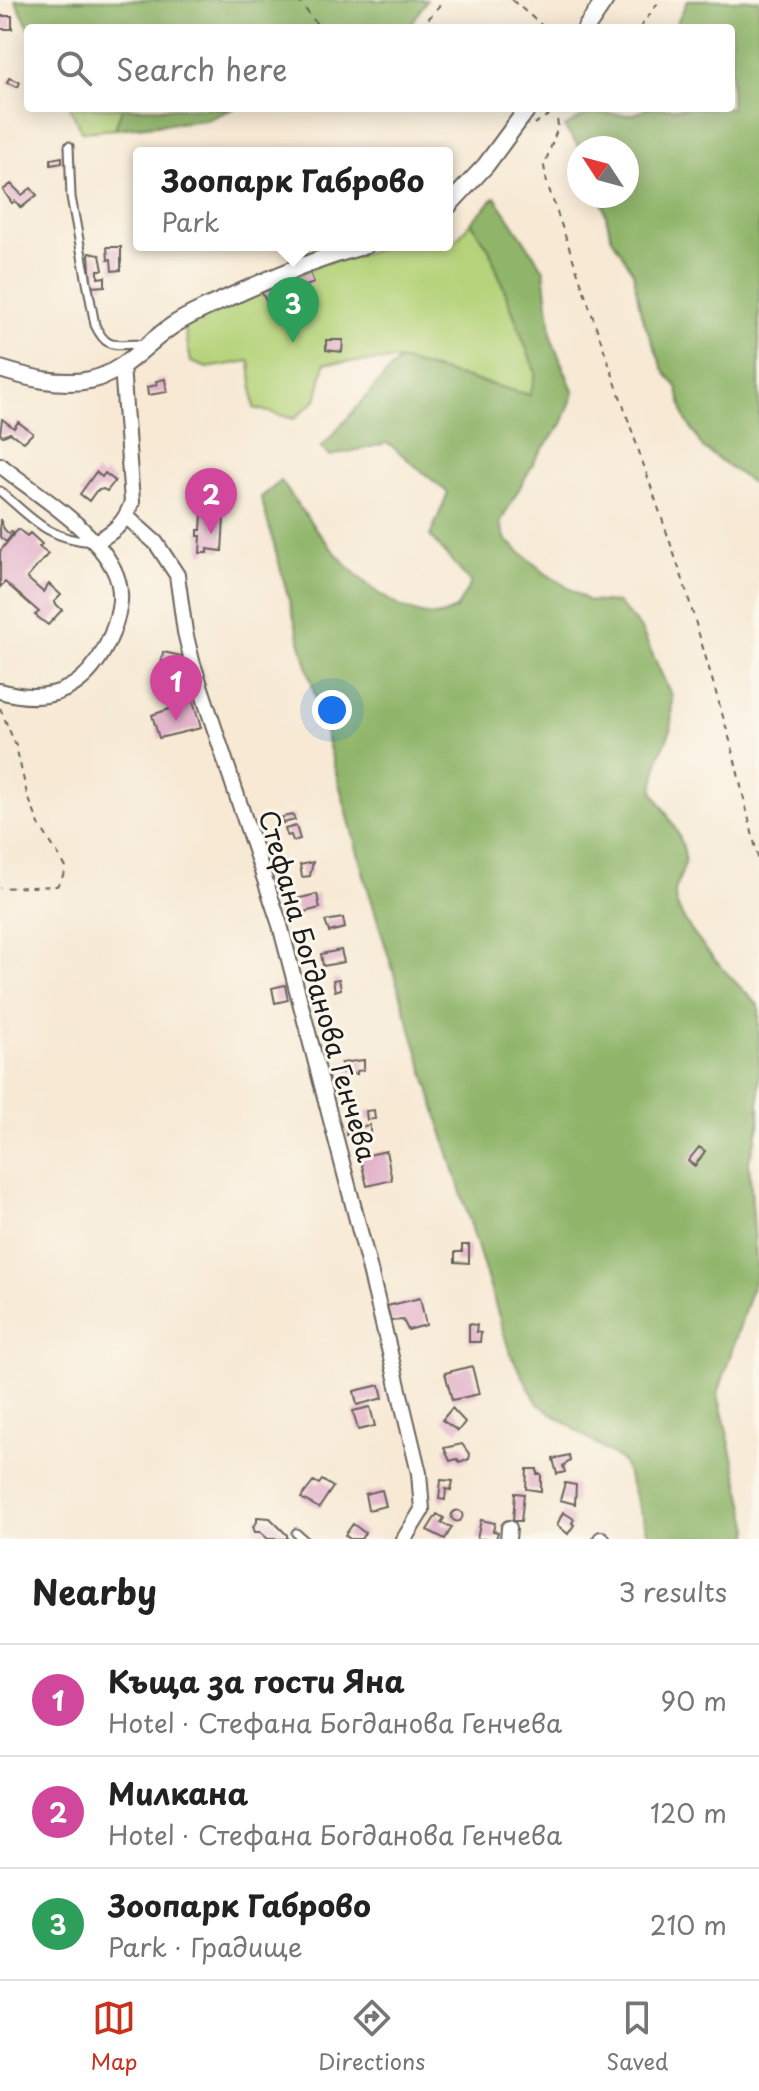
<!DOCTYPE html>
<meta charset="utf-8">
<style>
body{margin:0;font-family:"Playpen Sans",sans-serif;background:#f6f6f6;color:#222}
.compass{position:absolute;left:567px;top:136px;width:72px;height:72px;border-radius:50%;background:#fff;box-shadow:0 4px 20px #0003;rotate:306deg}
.you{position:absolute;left:332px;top:710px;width:28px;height:28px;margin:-20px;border:6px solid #fff;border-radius:50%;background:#1a73e8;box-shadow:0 0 0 12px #1a73e833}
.badge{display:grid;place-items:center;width:52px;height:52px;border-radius:50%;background:#c8321e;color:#fff;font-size:26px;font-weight:700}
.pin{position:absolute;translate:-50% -66px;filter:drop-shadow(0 2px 4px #0008)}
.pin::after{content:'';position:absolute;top:42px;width:28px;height:24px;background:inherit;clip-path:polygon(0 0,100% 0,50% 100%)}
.popup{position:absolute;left:133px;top:147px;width:320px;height:104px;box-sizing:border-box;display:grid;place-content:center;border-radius:8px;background:#fff;filter:drop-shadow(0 2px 6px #0005);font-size:26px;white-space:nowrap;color:#767676}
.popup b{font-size:30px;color:#222}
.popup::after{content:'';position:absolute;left:50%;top:100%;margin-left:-16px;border:16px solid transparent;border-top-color:#fff}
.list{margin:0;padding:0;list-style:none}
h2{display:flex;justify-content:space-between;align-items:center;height:104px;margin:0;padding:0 32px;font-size:34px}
h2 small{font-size:26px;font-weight:400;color:#767676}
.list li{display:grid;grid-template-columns:52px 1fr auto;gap:24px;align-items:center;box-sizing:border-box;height:112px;padding:0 32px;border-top:2px solid #e0e0e0}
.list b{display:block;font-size:30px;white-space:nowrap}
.list p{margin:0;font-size:26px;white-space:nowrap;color:#767676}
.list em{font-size:26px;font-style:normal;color:#767676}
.icon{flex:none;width:44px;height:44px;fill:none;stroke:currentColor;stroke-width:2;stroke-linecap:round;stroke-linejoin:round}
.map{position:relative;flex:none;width:759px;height:1539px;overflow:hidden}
.search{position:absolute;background:#fff;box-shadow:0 4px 20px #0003;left:24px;right:24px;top:24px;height:88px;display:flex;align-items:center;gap:20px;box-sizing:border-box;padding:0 28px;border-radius:8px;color:#767676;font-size:30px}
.sheet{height:440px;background:#fff}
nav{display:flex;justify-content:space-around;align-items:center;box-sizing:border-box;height:112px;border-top:2px solid #e0e0e0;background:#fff;font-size:22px;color:#767676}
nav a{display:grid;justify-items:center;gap:4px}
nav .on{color:#c8321e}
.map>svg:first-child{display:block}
.green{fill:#b5d37a;stroke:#68784b;stroke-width:2}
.forest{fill:#90b56a;stroke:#566843;stroke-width:2}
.building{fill:#e3b4cb}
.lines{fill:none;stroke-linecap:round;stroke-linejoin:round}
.service-casing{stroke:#69645c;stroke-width:11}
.minor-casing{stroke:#69645c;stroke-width:18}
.tertiary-casing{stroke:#69645c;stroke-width:20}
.path{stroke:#69645c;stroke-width:2;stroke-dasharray:6 6;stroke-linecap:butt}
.service{stroke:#fff;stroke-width:7}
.minor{stroke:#fff;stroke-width:14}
.tertiary{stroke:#fff;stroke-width:16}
.labels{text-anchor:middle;stroke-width:6;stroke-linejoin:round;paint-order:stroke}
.street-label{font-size:26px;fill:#1c1c1c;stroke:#fbf7ec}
</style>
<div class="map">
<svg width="759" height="1539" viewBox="0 0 759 1539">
<rect width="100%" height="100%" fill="#fbf7ec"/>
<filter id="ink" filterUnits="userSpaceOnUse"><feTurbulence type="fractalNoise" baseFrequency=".0125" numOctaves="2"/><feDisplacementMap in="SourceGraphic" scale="16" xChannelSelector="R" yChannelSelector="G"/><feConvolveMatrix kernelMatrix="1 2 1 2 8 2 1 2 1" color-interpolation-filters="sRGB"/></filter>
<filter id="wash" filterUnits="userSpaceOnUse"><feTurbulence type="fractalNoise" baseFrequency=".006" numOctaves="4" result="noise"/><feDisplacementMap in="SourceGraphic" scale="32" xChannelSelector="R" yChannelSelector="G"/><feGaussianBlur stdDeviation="1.8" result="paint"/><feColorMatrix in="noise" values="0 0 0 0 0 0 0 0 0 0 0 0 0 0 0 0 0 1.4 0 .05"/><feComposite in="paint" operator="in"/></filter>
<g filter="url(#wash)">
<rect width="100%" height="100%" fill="#f7e9d4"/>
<path class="green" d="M70,108H122L115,129L82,132Z
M471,222L489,249L536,374L530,395L399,360L325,363L316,400L294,419L254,408L250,361L207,368L191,362L184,325L324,263L393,246L453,244Z"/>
<path class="forest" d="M15,0H427L408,28H29Z
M688,0H759V488L703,448L685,418L677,387L664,371L641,314L633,272L611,236L601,196H627V148H580L564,127C573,122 585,114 594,113C611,111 632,121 646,108H731V28H674Z
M122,108H235L206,120L115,129Z
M495,197L544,270L552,340L574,393L562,424L538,455L500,523L506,540L545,573L589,601L618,603L641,629L672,697L671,730L659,757L653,791C664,811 683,835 685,858C686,870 675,882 675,894C675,924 738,985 759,1006V1126L749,1161L757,1272L718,1394L750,1529L748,1539H650L623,1462L538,1404L510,1353L365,879L261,497L281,481C314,528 369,609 432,616C440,617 448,612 456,609L471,583L430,536L448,493L388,443L330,456L321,448L399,360L530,395L536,373L489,249L471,222Z"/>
<g id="blocks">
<path class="building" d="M0,16H12V29H0Z
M9,78L20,82L18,87L7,83Z
M62,157V163L51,165V159Z
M11,184L22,195L31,188L37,195L21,208L15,201L12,203L3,190Z
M107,247H121V270L112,271L111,259L108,260Z
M89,253L100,255L103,270H98V278L105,277V286L91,287Z
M310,272L314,283L266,301L261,291Z
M326,340H343L342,352L326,350Z
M165,379L167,392L148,395L147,387L157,385L156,381Z
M2,419L14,428L18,422L33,433L24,442L10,433L3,436L0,434Z
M96,472L102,477L105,473L115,481L107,491L103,489L96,491L89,501L80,494Z
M202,513L210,514L209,518H224L222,551L207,549V553H200L201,536H198V530H201Z
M0,519L4,529L9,534L11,531L13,533L6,542L0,537Z
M18,529L27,536L30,533L42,544L39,547L48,554L27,578L43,592L49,584L61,595L54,602L62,610L48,625L35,615L39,612L5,582L0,587V551Z
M163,652L182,656L177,681L159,677Z
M193,701L201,728L159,738L152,715Z
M293,815L295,820L283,823L282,817Z
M296,826L300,839L293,841L291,835L287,836L285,829Z
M313,862L310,876L302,877L300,865Z
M317,894L320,908L296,914L294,903L297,902L296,899Z
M343,918L345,928L329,932L325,921Z
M341,950L344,962L323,966L321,954Z
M339,979L341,989L335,991L333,980Z
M285,985L288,1000L275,1003L272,988Z
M364,1060V1070L357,1071V1074L342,1072L341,1063Z
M374,1110L375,1119L367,1120L366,1111Z
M370,1125V1140L354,1143L353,1134L347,1135L346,1129Z
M699,1147L705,1151L695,1166L688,1161Z
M386,1151L392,1180L367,1186L360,1157Z
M462,1245H469V1263L455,1262V1252H462Z
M420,1298L426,1325L408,1330L403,1320L391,1321L387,1306Z
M469,1324L477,1325L476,1332L481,1333L480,1342H469Z
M472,1366L479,1394L452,1400L445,1373Z
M380,1385L383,1398L357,1405L354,1391Z
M370,1407L375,1426L358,1430L353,1411Z
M452,1408L465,1422L458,1431L442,1420Z
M462,1444L470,1455L469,1459L460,1463L457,1459L450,1461L444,1448Z
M569,1455L570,1461L563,1466L565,1472L557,1474L553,1459Z
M527,1469H537V1474H541V1491L526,1489Z
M322,1480L333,1487L319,1508L301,1498L314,1481L319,1484Z
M441,1480L453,1481L451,1490L446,1489L445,1500L439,1499Z
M565,1483L576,1485L575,1504L560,1500Z
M382,1490L386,1506L368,1510L365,1494Z
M515,1493L524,1494L521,1521H513Z
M451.5 1516a5.5 5.5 0 1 1 11 0a5.5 5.5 0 1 1-11 0Z
M563,1512L574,1519L572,1523L574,1525L568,1534L557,1525Z
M437,1514L444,1518L441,1523L452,1527L445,1539L427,1530Z
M257,1517L270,1518L287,1535V1539H268L260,1532H255L253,1527L257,1522Z
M481,1520L495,1523L493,1531L498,1532L496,1539H477Z
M353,1524L365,1533L361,1539H350L345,1535Z"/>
</g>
</g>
<g filter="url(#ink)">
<use href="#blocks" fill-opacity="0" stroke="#69645c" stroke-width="2"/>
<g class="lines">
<defs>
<path id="service" d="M69,146L71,197L95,325C109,355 119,341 145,345
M0,491C33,519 47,539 93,542
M296,1533L303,1539"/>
<path id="minor" d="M0,465C36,494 92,527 113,568C125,591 120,611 112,633C91,685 56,707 0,691
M127,517L156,543L177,575L185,632L192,661L280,925L368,1262L419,1473L422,1510L404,1539
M95,542C114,532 125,523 132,502L122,366
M508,1539L509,1528
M601,1539H602"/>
<path id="tertiary" d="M586,28L605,0
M447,207L486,165L528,108
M0,369C29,378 60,386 90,380C125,373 146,342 175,324C192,313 212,305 230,297C275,276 318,258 366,245"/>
</defs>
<use href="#service" class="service-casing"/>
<use href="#minor" class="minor-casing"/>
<use href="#tertiary" class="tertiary-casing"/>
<path class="path" d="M298,0L317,24L328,28
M512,0L545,28
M421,28L444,0
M640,28L660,0
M556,108L558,127L544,166L547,183L684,583L731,744L759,862
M534,124L560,108
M0,708L16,746L27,794L39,824L67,869L57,886L0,888"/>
<use href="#service" class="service"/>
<use href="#minor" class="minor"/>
<use href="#tertiary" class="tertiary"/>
</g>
</g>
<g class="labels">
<g class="street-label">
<text transform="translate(317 986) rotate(74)" y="9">Стефана Богданова Генчева</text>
</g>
</g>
</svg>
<svg class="compass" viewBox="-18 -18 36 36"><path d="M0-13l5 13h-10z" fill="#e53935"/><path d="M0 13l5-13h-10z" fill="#767676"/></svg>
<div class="you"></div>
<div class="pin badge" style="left:176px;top:721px;background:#d1479c">1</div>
<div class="pin badge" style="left:211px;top:534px;background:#d1479c">2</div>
<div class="pin badge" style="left:293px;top:343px;background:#2e9e5b">3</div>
<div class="popup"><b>Зоопарк Габрово</b>Park</div>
<div class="search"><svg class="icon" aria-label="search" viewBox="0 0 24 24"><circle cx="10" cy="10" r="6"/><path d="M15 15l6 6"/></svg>Search here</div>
</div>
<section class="sheet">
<h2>Nearby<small>3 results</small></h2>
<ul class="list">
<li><span class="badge" style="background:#d1479c">1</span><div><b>Къща за гости Яна</b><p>Hotel · Стефана Богданова Генчева</p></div><em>90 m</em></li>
<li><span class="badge" style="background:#d1479c">2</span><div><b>Милкана</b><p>Hotel · Стефана Богданова Генчева</p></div><em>120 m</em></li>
<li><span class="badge" style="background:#2e9e5b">3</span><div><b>Зоопарк Габрово</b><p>Park · Градище</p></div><em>210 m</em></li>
</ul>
</section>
<nav>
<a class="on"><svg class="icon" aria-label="map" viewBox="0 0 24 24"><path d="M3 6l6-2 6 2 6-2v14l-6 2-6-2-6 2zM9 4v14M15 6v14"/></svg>Map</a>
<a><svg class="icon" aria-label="directions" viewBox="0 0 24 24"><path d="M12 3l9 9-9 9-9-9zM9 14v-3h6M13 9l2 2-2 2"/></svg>Directions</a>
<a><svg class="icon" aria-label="saved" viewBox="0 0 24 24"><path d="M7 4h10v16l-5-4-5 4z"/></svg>Saved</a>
</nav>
